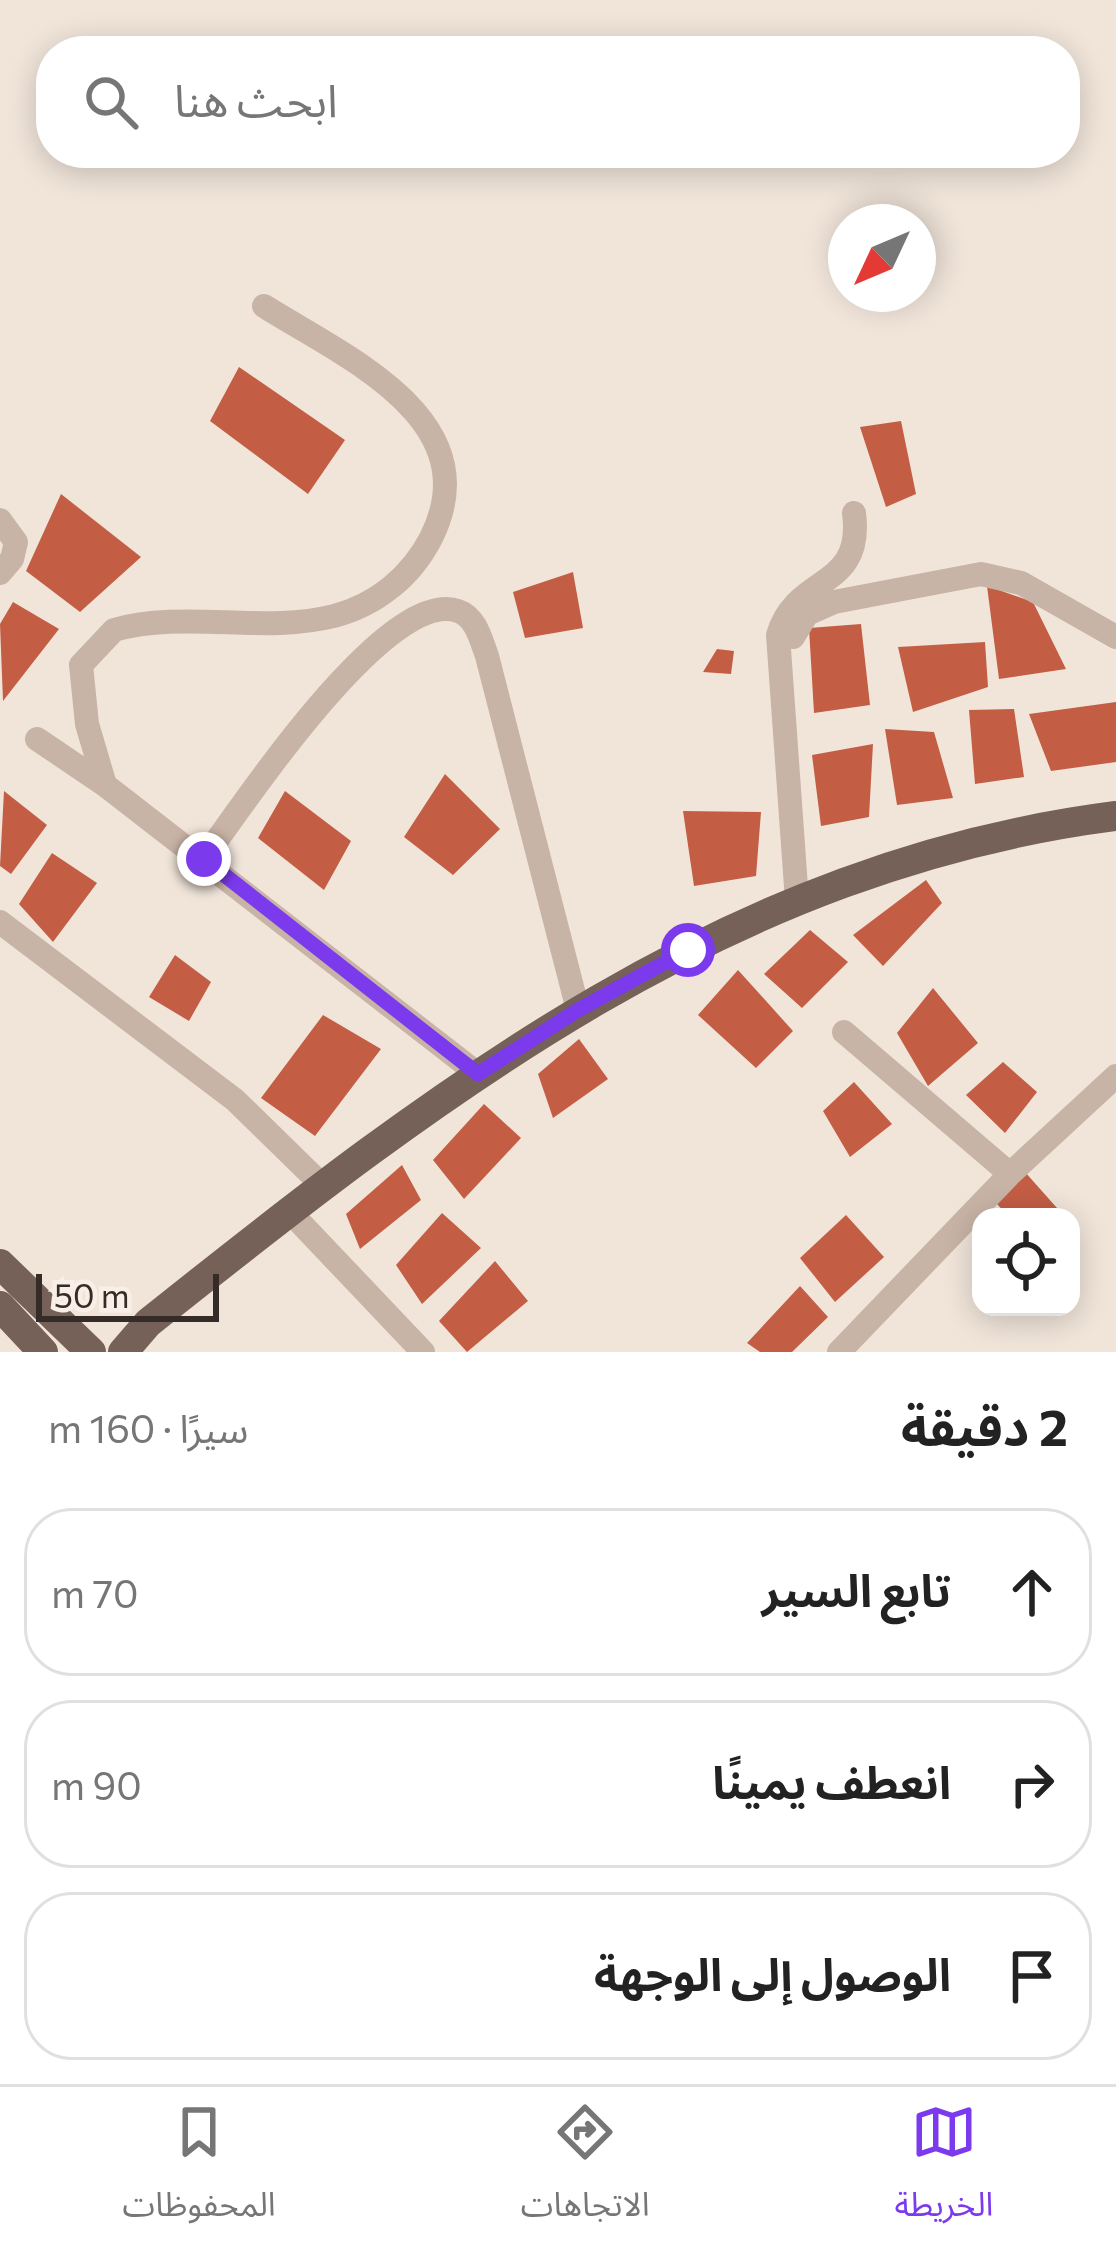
<!DOCTYPE html>
<html lang="ar">
<meta charset="utf-8">
<style>
body{margin:0;font-family:Commissioner,"Noto Sans Arabic",sans-serif;background:#f2f2f2;color:#222;direction:rtl}
.controls{position:absolute;right:36px;bottom:36px;display:grid;overflow:hidden;border-radius:24px;box-shadow:0 6px 30px #0003}
.controls button{width:108px;height:108px;display:grid;place-items:center;padding:0;border:0;border-bottom:3px solid #e0e0e0;background:#fff;color:#222;font:60px sans-serif}
.compass{position:absolute;left:828px;top:204px;width:108px;height:108px;border-radius:50%;background:#fff;box-shadow:0 6px 30px #0003;rotate:226deg}
.scale{position:absolute;left:36px;bottom:30px;width:183px;box-sizing:border-box;padding-left:12px;border:6px solid #352b27;border-top:0;font-size:33px;line-height:42px;white-space:nowrap;color:#352b27;-webkit-text-stroke:9px #f9efe6;paint-order:stroke}
.stop{position:absolute;width:36px;height:36px;margin:-27px;border:9px solid #7c3aed;border-radius:50%;background:#fff}
.stop.end{background:#7c3aed;border-color:#fff;box-shadow:0 3px 12px #0008}
.list{margin:0;padding:0;list-style:none}
h2{display:flex;justify-content:space-between;align-items:center;height:156px;margin:0;padding:0 48px;font-size:51px}
h2 small{font-size:39px;font-weight:400;color:#767676}
.list li{display:grid;grid-template-columns:78px 1fr auto;gap:36px;align-items:center;box-sizing:border-box;height:168px;margin:0 24px 24px;padding:0 24px;border:3px solid #e0e0e0;border-radius:48px}
.list b{display:block;font-size:45px;white-space:nowrap}
.list em{font-size:39px;font-style:normal;color:#767676}
.icon{flex:none;width:66px;height:66px;fill:none;stroke:currentColor;stroke-width:2;stroke-linecap:round;stroke-linejoin:round}
.map{position:relative;flex:none;width:1116px;height:1352px;overflow:hidden;direction:ltr}
.search{position:absolute;background:#fff;box-shadow:0 6px 30px #0003;left:36px;right:36px;top:36px;height:132px;display:flex;align-items:center;gap:30px;box-sizing:border-box;padding:0 42px;border-radius:48px;color:#767676;font-size:45px}
.sheet{height:732px;background:#fff}
nav{display:flex;justify-content:space-around;align-items:center;box-sizing:border-box;height:168px;border-top:3px solid #e0e0e0;background:#fff;font-size:33px;color:#767676}
nav a{display:grid;justify-items:center;gap:6px}
nav .on{color:#7c3aed}
.map>svg:first-child{display:block}
.building{fill:#c35e45}
.lines{fill:none;stroke-linecap:round;stroke-linejoin:round}
.minor{stroke:#c8b4a6;stroke-width:24}
.major{stroke:#766158;stroke-width:30}
.route{stroke:#7c3aed;stroke-width:15}
</style>
<div class="map">
<svg width="1116" height="1352" viewBox="0 0 1116 1352">
<rect width="100%" height="100%" fill="#f1e5da"/>
<path class="building" d="M239,367L345,440L308,494L210,421Z
M901,421L916,494L886,507L860,427Z
M61,494L141,557L80,612L26,571Z
M573,572L583,628L525,638L513,592Z
M987,586L1033,602L1066,669L999,679Z
M13,602L59,629L3,701L0,624Z
M861,624L870,705L814,713L809,628Z
M985,642L988,687L913,712L898,647Z
M717,649L734,651L731,674L703,672Z
M1116,702V762L1051,771L1029,714Z
M1014,709L1024,777L975,784L969,710Z
M885,729L934,732L953,798L897,805Z
M873,744L869,817L821,826L812,755Z
M445,774L500,829L453,875L404,837Z
M4,791L47,825L11,874L0,866Z
M285,791L351,841L324,890L258,838Z
M683,811L761,812L756,876L694,886Z
M52,853L97,883L53,942L19,904Z
M926,880L942,903L883,966L853,935Z
M810,930L848,962L802,1008L764,974Z
M175,955L211,982L189,1021L149,997Z
M738,970L793,1031L756,1068L698,1015Z
M933,988L978,1043L928,1086L897,1033Z
M323,1015L381,1049L315,1136L261,1098Z
M579,1039L608,1079L553,1118L538,1074Z
M1003,1062L1037,1092L1005,1133L966,1095Z
M854,1082L892,1124L850,1157L823,1111Z
M484,1104L521,1138L464,1199L433,1160Z
M402,1165L421,1200L360,1249L346,1214Z
M1025,1172L1065,1217H1009L996,1203Z
M442,1213L481,1248L422,1304L396,1265Z
M846,1215L884,1257L835,1302L800,1258Z
M495,1261L528,1301L467,1352L439,1321Z
M800,1286L828,1317L792,1352H760L747,1343Z"/>
<g class="lines">
<path class="minor" d="M264,306C343,356 491,419 431,538C411,577 376,605 334,616C262,634 185,610 114,630L81,665L87,724L105,785L478,1074
M0,520L16,542L12,559L0,573
M793,637L807,614L834,602L981,574L1021,583L1116,637
M37,739L105,785
M204,858C242,807 387,586 458,611C476,617 481,640 487,656L578,1010
M797,901L778,635C796,573 864,591 854,513
M0,922L235,1100L323,1186
M844,1032L1010,1174
M291,1213L423,1352
M839,1352L1010,1174L1116,1076"/>
<path class="major" d="M0,1264L91,1352
M0,1306L43,1352
M123,1352L148,1323C441,1089 731,865 1116,816"/>
</g>
<g class="lines">
<path class="route" d="M204,859L478,1074L578,1010L688,950"/>
</g>
</svg>
<div class="controls">
<button><svg class="icon" aria-label="locate" viewBox="0 0 24 24"><circle cx="12" cy="12" r="6"/><path d="M12 2v4M12 18v4M2 12h4M18 12h4"/></svg></button>
</div>
<svg class="compass" viewBox="-18 -18 36 36"><path d="M0-13l5 13h-10z" fill="#e53935"/><path d="M0 13l5-13h-10z" fill="#767676"/></svg>
<div class="scale">50 m</div>
<div class="stop" style="left:688px;top:950px"></div>
<div class="stop end" style="left:204px;top:859px"></div>
<div class="search"><svg class="icon" aria-label="search" viewBox="0 0 24 24"><circle cx="10" cy="10" r="6"/><path d="M15 15l6 6"/></svg>ابحث هنا</div>
</div>
<section class="sheet">
<h2>2 دقيقة<small>سيرًا · 160 m</small></h2>
<ul class="list">
<li><svg class="icon" aria-label="ahead" viewBox="0 0 24 24"><path d="M12 20V5M6 11l6-6 6 6"/></svg><div><b>تابع السير</b></div><em>70 m</em></li>
<li><svg class="icon" aria-label="right" viewBox="0 0 24 24"><path d="M7 20v-9h11M14 6l5 5-5 5"/></svg><div><b>انعطف يمينًا</b></div><em>90 m</em></li>
<li><svg class="icon" aria-label="arrive" viewBox="0 0 24 24"><path d="M6 21V4h12l-3 4 3 4H6"/></svg><div><b>الوصول إلى الوجهة</b></div></li>
</ul>
</section>
<nav>
<a class="on"><svg class="icon" aria-label="map" viewBox="0 0 24 24"><path d="M3 6l6-2 6 2 6-2v14l-6 2-6-2-6 2zM9 4v14M15 6v14"/></svg>الخريطة</a>
<a><svg class="icon" aria-label="directions" viewBox="0 0 24 24"><path d="M12 3l9 9-9 9-9-9zM9 14v-3h6M13 9l2 2-2 2"/></svg>الاتجاهات</a>
<a><svg class="icon" aria-label="saved" viewBox="0 0 24 24"><path d="M7 4h10v16l-5-4-5 4z"/></svg>المحفوظات</a>
</nav>
